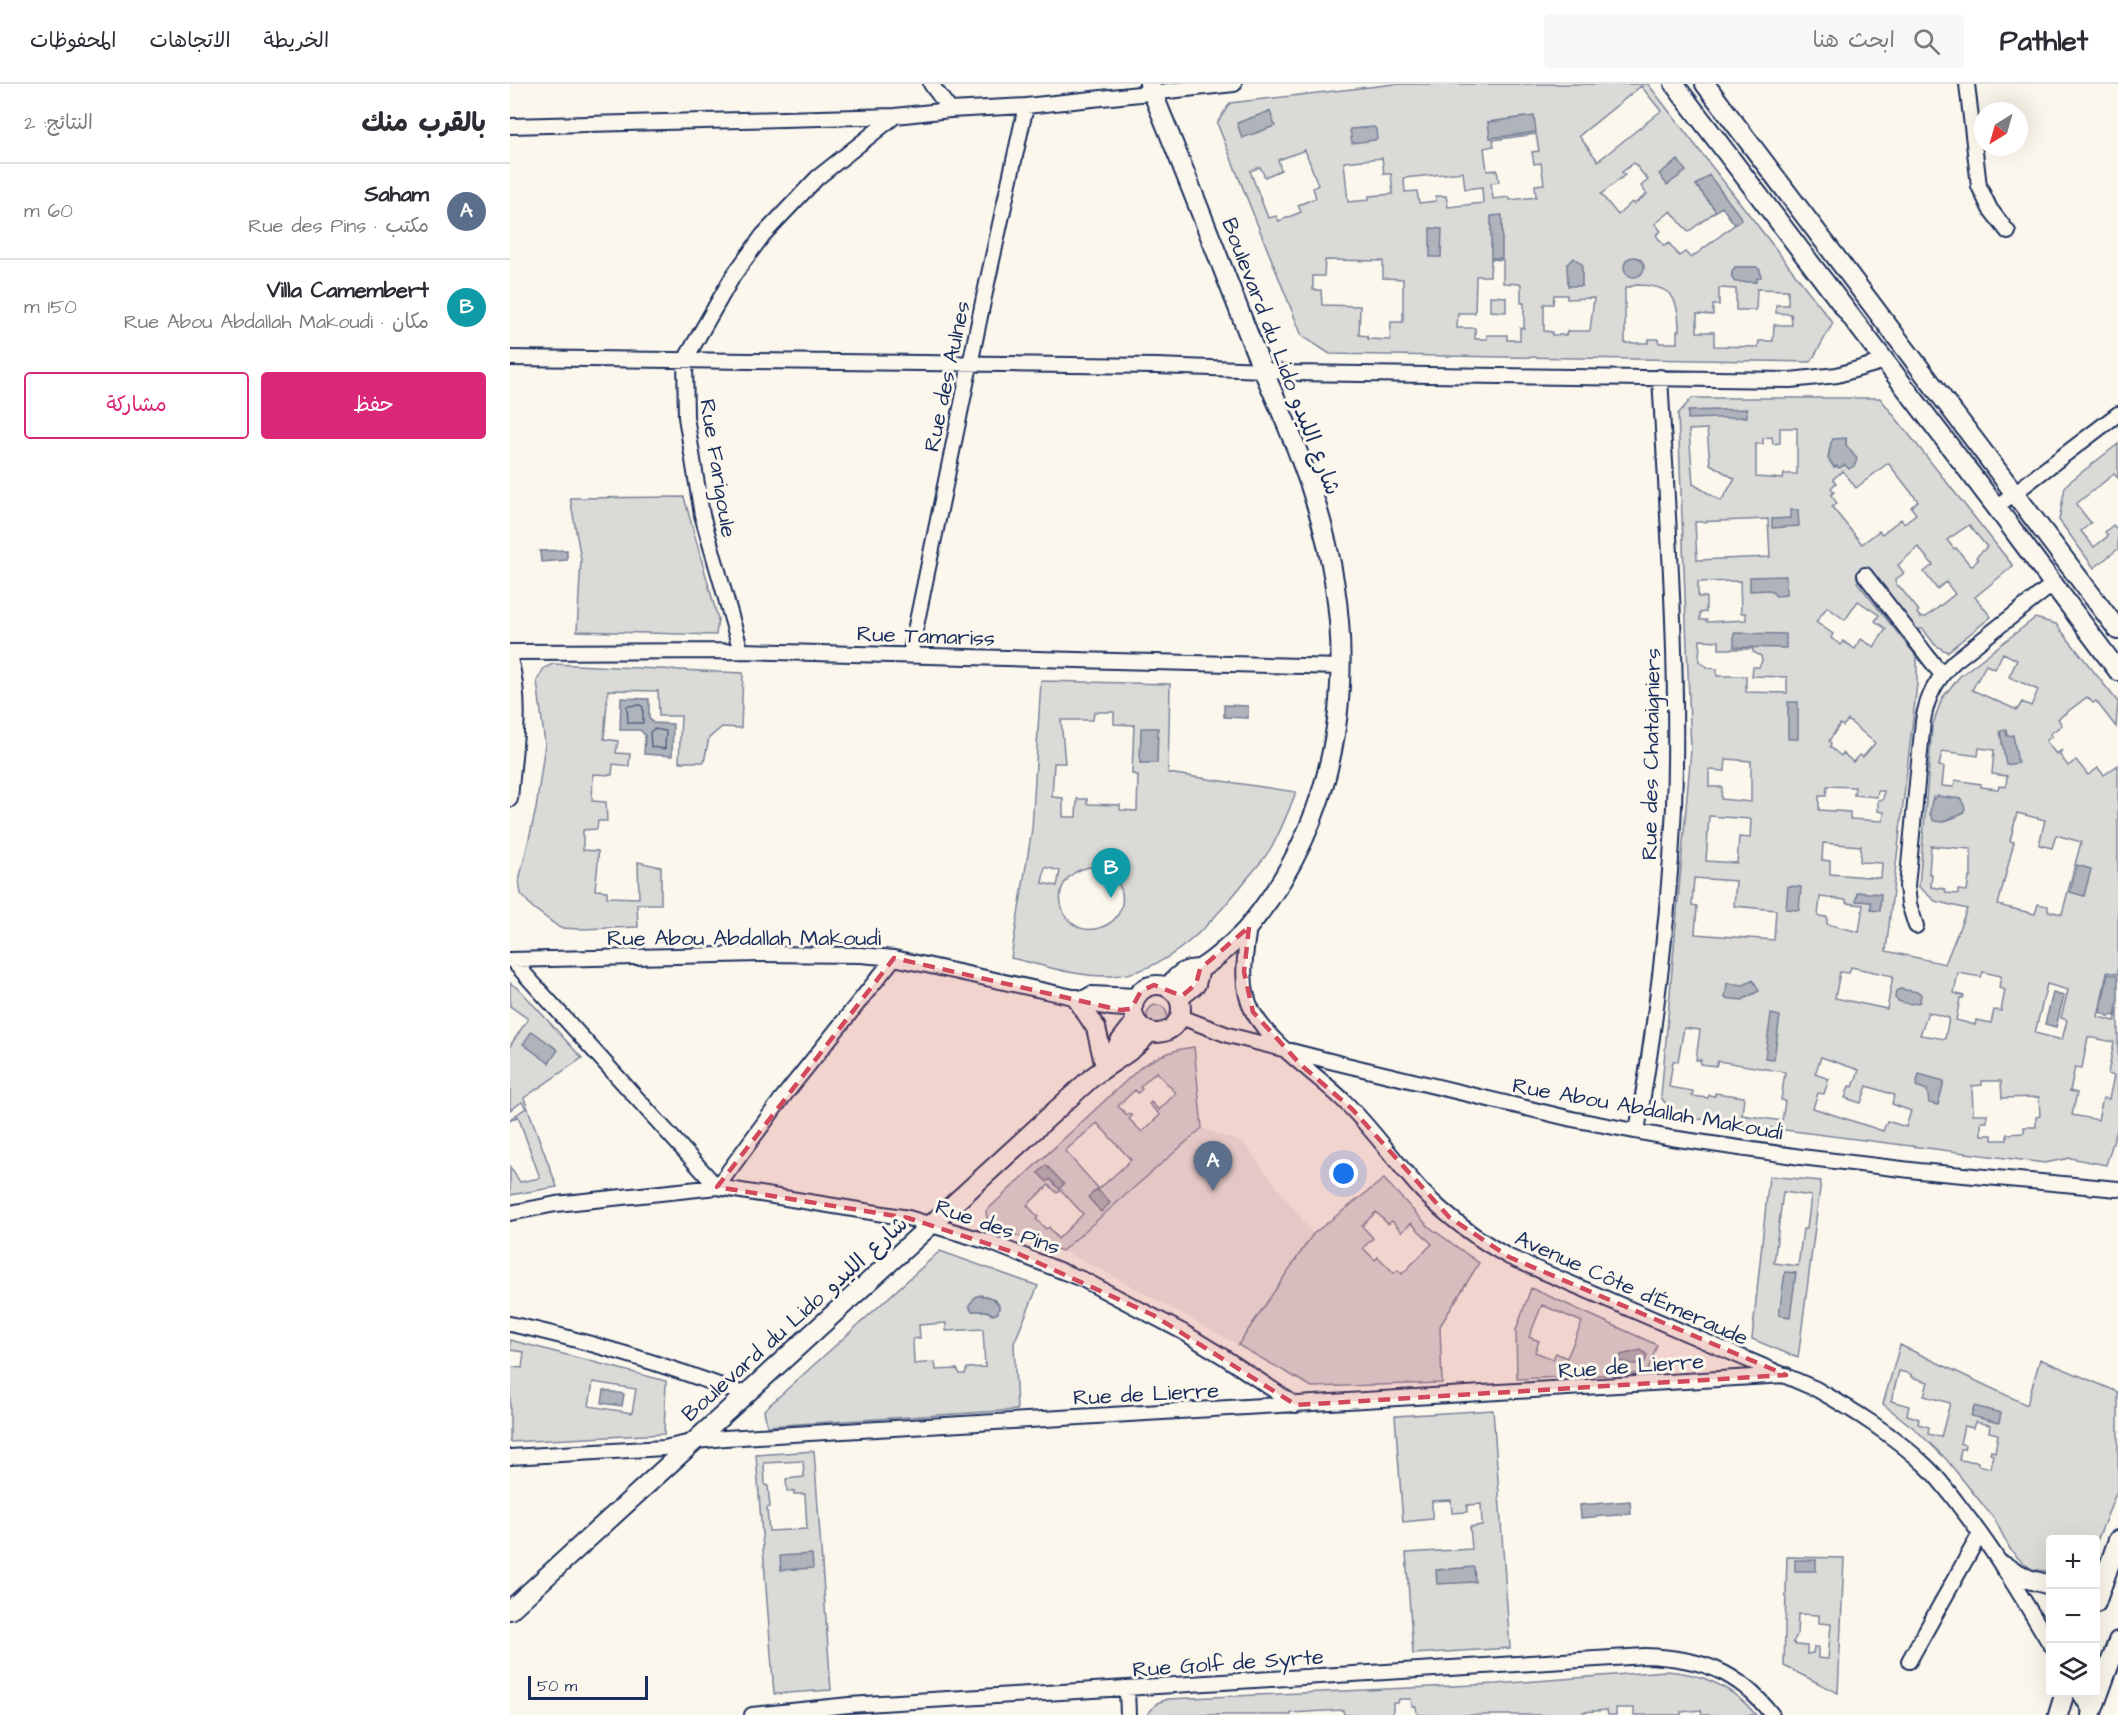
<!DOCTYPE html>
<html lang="ar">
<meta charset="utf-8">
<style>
body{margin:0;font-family:"Architects Daughter","Playpen Sans Arabic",sans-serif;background:#f7f7f7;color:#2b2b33;direction:rtl}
.controls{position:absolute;right:18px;bottom:18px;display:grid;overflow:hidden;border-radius:6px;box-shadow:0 6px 24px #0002}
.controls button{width:54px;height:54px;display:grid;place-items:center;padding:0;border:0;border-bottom:2px solid #e1e1e2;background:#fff;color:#2b2b33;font:30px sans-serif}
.compass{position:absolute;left:1464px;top:18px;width:54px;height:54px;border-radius:50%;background:#fff;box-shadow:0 6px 24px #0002;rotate:217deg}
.scale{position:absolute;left:18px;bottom:15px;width:120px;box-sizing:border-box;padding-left:6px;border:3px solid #1b2f5e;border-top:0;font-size:16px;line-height:21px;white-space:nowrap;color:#1b2f5e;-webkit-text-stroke:4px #fbf7ec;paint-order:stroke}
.you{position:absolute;left:834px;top:1090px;width:21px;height:21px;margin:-15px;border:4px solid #fff;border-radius:50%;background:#1a73e8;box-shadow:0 0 0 9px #1a73e833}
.badge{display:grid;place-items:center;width:39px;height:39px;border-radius:50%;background:#db2777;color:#fff;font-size:20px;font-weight:700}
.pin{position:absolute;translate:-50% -50px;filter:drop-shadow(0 2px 3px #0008)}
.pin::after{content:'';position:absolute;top:32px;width:21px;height:18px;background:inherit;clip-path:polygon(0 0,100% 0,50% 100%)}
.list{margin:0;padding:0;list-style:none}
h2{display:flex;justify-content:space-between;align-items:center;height:78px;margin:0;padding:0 24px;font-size:26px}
h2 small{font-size:20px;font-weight:400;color:#7c7c81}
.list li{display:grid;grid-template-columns:39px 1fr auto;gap:18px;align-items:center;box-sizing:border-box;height:96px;padding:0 24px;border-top:2px solid #e1e1e2}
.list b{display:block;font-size:22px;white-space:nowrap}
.list p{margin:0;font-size:20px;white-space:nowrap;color:#7c7c81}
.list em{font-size:20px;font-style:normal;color:#7c7c81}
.actions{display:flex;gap:12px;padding:18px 24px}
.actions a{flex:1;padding:14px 0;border:2px solid #db2777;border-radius:6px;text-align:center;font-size:21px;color:#db2777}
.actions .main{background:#db2777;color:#fff}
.icon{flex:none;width:33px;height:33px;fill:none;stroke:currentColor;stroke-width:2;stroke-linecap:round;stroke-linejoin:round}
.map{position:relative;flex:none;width:1608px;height:1631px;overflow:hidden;direction:ltr}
header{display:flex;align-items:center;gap:36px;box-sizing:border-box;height:84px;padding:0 30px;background:#fff;border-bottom:2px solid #e1e1e2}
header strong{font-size:28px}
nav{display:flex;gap:33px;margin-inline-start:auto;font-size:21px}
.search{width:420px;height:54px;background:#f7f7f7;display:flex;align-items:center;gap:15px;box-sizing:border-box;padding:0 21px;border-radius:6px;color:#7c7c81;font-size:22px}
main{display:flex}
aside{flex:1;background:#fff}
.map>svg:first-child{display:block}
.built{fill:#eae8e2}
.green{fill:#dadad7;stroke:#7a849a;stroke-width:1.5;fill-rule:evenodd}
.water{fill:#afb3bb;stroke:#747e96;stroke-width:1.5}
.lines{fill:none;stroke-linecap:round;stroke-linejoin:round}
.shore{stroke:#566483;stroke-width:1.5}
.minor-casing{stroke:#1b2f5e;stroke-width:18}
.secondary-casing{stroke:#1b2f5e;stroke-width:22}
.minor{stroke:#fbf7ec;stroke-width:14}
.secondary{stroke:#fbf7ec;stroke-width:18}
.marked{fill:#d1495b;fill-opacity:0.2;stroke:#d1495b;stroke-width:4.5;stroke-dasharray:12 8;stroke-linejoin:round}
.labels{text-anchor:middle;stroke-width:6;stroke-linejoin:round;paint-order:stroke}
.street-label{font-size:22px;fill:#1b2f5e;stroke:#fbf7ec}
</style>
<header>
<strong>Pathlet</strong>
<div class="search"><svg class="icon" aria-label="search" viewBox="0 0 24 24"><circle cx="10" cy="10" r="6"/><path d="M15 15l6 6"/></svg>ابحث هنا</div>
<nav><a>الخريطة</a><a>الاتجاهات</a><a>المحفوظات</a></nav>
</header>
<main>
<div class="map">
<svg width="1608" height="1631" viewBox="0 0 1608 1631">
<rect width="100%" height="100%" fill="#fbf7ec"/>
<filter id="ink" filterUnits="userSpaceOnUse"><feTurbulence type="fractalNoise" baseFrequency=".0167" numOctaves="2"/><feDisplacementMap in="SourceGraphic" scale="12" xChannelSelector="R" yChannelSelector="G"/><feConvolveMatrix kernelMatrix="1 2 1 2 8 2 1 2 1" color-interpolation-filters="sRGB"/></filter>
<g filter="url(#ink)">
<path class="built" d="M692,1044L734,1059L803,1150L728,1261L592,1186L552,1167Z"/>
<path class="green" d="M885,0H1138L1323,239L1301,278L820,270L792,252L707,39L720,19ZM1131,2L1151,27L1088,77L1069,52ZM978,38L1026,48L981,54ZM1026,50L1029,67L1022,68L1024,80L1031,79L1034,100L1025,101L1026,113L1000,116L999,113L983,115L981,99L989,98L987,86L977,87L974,64L984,62L983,56ZM795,66L808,101L803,104L806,114L788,121L791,128L769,137L766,132L758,134L740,87L750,83L755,93L771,86L768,76ZM872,74L874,90H881L883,110L859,112V116L838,118L834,78ZM1124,79L1138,96L1131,102L1137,110L1124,120L1122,118L1108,131L1091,110L1115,91L1112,88ZM953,88L955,105L972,103L973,119L938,123L936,112H926V117L909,119L907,107L895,108L894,94ZM1186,101L1232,135L1181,174L1175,168L1169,172L1159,159L1154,162L1146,151L1151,147L1145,140L1161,127L1178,148L1206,127ZM981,175L993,176V199L1011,200V219H1014V244H1010V256H997V251H977V255H965V244H947L948,229H965L966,192H980ZM815,176L873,177V194L893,195V238H881L880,256L858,255L857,252L849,251L850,222L812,221L811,206H803V192H814ZM1225,183H1246L1249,186L1246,198L1222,193V188ZM1126,201C1162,201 1169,213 1169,247H1167V259H1149L1148,255H1139L1138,259H1115V204ZM1209,204L1226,205V226H1246L1247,205L1278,206V221H1266V229L1281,230L1282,241H1264L1263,257H1249L1248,263L1204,262V248H1187V230L1203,231V221H1209ZM1044,211H1057V215L1084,214L1080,247H1057L1056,251H1042V248L1034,247V220H1043Z
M980,212L996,213V228L980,227Z
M1182,314H1370L1503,482L1465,513L1481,533L1437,568L1425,561L1413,545H1405L1360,488L1347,498L1407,573V600L1376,867L1435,880L1457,825L1425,817L1409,803L1422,643L1432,614L1450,592L1525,534L1546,540L1608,618L1606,643L1586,617L1583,619L1577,613L1548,635L1552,641L1540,650L1542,652L1536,657L1546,670L1552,666L1549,670L1558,682L1566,676L1578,691L1588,684L1594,691L1608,681V890L1597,888L1588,933L1605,937L1608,924V1043L1596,1081L1560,1074L1535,1079L1164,1032L1151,1013L1181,666L1168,330ZM1270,344H1287V390H1274L1273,395L1246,393V360H1253V354L1262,353L1263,360L1270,359ZM1197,345L1200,380L1225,395L1211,417L1183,400L1179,346ZM1336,355V361L1346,375L1324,383L1318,374L1321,359ZM1378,379L1408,417L1401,423L1406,430L1394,439L1391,435L1372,450L1369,447L1352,460L1322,423L1327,419L1321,411L1324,408L1321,404L1326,399L1323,395L1333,387L1346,404ZM1258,435L1260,473L1187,476L1185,438ZM1459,441L1477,463L1466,473L1468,476L1461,482L1446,464L1444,465L1437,456ZM1408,463L1423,481L1414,488L1427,505L1436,498L1445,510L1416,533H1410L1407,529L1409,527L1389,502H1387L1385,496L1394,489L1388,481ZM1230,497L1231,529H1236V536L1197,538V536H1190V529L1196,528V513H1188V498ZM1348,517L1369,531L1365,537L1376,545L1364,563L1351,555L1345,565L1333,557L1331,561L1321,554L1323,550L1306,538L1317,523L1335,536ZM1190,556L1209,557V565H1243V568L1251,572L1252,577L1249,583H1243L1242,592L1277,593V609L1236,608V592H1207V585L1199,584L1189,578ZM1493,569L1507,576L1499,593L1528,606L1521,622L1512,618L1507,626L1462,606L1476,581L1485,585ZM1338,636L1365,659L1353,673L1350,671L1343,678L1333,669L1331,672L1320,663L1321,660L1319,657L1330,640L1333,642ZM1469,664L1484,666L1482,690L1497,692L1496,703L1489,702L1488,705L1471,703V700L1445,696L1444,703L1432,702L1434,683L1429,682L1432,667L1468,672ZM1216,675L1241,677V718L1211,715L1212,703H1199V686L1215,687ZM1317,702L1345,703L1344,711L1367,713L1368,707H1374L1373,716H1368V727L1374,728L1373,737L1340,735V728L1309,726V712H1316ZM1423,713L1446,733L1432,738L1420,730ZM1507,729L1535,736L1529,761L1542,764L1546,751L1571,758L1552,830L1538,827V822L1528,820L1525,830L1488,821L1504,758L1500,757ZM1199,732L1241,735L1240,754L1229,753L1227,779L1196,777ZM1313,759L1351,762L1350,778L1372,779L1371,794L1320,790V777L1312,776ZM1421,762L1461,765V793H1459L1457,807L1448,806V810L1436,809L1435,805L1421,803L1422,790H1419ZM1184,794L1226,797L1224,822L1266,826L1264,856L1185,850L1187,822L1182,821ZM1310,813L1336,816V819L1353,821L1349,848L1317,840V833L1308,832ZM1341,883L1383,892L1377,925L1325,914L1330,888L1339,889ZM1473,888L1491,892L1489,904L1495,906L1491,927L1484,926L1481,939L1466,936L1465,941L1446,936L1450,914H1453L1454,912L1444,909L1448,889L1471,893ZM1537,900L1558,906L1551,934L1557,936L1552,956L1525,949ZM1418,928L1439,934L1435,955L1410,951ZM1174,944L1190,946L1186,976H1191L1190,980L1206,982L1208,977L1275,988L1271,1016L1275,1017L1272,1037L1232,1031L1234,1013L1205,1009V1012L1199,1011L1198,1014L1182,1012L1183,1007L1159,1003L1163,977H1168ZM1578,953L1604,958L1598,990L1604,992L1599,1015L1593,1014L1588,1036L1562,1031L1567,1009L1560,1007L1565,983L1572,984ZM1311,973L1349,986L1343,1003L1339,1002L1335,1014L1351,1019L1357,1002L1384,1011L1382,1020L1401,1027L1396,1043L1377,1037L1373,1047L1303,1024L1308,1009L1314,1010L1319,995L1305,990ZM1472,997H1491L1492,1014L1529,1013L1530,1032L1526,1033V1043H1514V1049L1497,1050V1056H1482V1051H1471V1038H1477V1030H1463L1462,1002L1472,1001Z
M1608,360V394L1604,390L1566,420L1581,439L1571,447L1584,463L1598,452L1595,448L1603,441L1606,444L1608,443V465L1584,484L1549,436L1555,403L1558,399Z
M174,413L208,535L206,551L67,547L71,475L60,414Z
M43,580L233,589L231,644L212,643L199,654L194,678H169L171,632H149L148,607L98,606L94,655L108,657L106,669L120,670L119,682L103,680L102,691L83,690L82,717L96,718L97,737H88L87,745L73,746V766L88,767C89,780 86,793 85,806L97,807V813L129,814L128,778L151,783V820H127L128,843L70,845L50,844L23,824L11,810L9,797L26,725L35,660L27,597L34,584Z
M531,597L660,600L658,689L786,708C779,726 772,745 762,762C756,773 748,782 740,791C705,835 660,890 600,892C567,893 532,881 501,874L522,745ZM584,628H604V640L624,641L622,690L628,691L627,727L610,726V721L577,720V715H567L566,733H553V714L542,713L544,679H555L551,636H583ZM535,783L550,787L547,802L532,799ZM579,783C599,785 618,801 611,824C608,833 601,840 592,843C552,859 529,794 579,783Z
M0,899L10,906L72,974L14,1014L47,1103L0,1111V1083L10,1098L30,1094L8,1032L0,1037V1035L16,1024L12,1018L0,1026V962L18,935L0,922Z
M637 931a10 10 0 1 1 20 0a10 10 0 1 1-20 0Z
M684,963L692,1044L552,1167L478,1142L476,1127L632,982C649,972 664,965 684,963ZM646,988L666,1009L649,1026L641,1018L639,1020L650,1031L632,1048L619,1035L622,1032L619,1029L617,1031L608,1022L625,1006L628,1009L632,1005L630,1003ZM587,1039L621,1076L589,1105L555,1067ZM539,1101L547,1109L551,1106L573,1130L548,1155L539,1143L536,1145L526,1135L528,1133L517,1121Z
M1259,1092L1311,1097L1288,1274L1242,1255ZM1273,1108L1301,1112L1297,1145H1293L1288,1182L1264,1179Z
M874,1095L918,1142L969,1179L930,1242L932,1299L802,1303L728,1261L803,1150ZM866,1128L878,1140L882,1137L892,1148L901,1139L922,1160L892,1190L888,1186L884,1189L868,1173L865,1176L853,1164L863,1154L852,1142Z
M430,1167L528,1202L504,1259L507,1326L257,1342L254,1326ZM470,1211C479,1212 488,1215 489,1225L482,1231L477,1227H462L460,1225ZM436,1239V1247L473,1245L475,1283L457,1284L455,1290H450L447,1285L426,1286L425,1278L404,1280L403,1255L410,1254L409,1241Z
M1021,1204L1147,1261L1137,1289L1007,1295L1006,1246ZM1032,1221L1072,1238L1057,1274L1046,1269L1043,1275L1025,1268L1029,1257L1019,1253Z
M0,1256L156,1297L154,1350L0,1358V1283L12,1284L14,1268L0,1266ZM83,1298L126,1305L122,1329L79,1322Z
M1390,1261L1517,1321L1530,1275L1608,1308V1404L1586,1460V1456H1540V1488L1521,1485L1508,1474L1500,1465L1485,1436L1436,1375L1406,1346L1373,1320ZM1389,1287L1401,1290V1293L1418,1298L1414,1312L1440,1319L1431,1353L1418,1350L1419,1343L1408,1340L1409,1335L1397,1331L1399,1322L1381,1317ZM1465,1338L1480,1341L1479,1348L1488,1350L1485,1368L1481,1367L1480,1370L1483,1371L1480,1384L1468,1381V1378L1449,1376L1451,1365H1454L1455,1361L1450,1359L1454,1342L1463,1344Z
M983,1326L1000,1564L903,1570L896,1469L962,1465L960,1443L972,1441L971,1420L957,1421V1428L942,1429L941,1416L922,1417V1435L893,1438L885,1332Z
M304,1367L321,1606L264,1610L246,1371ZM293,1377L294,1393L276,1395L277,1407H284V1410H295L297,1445L259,1447L257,1424L260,1423L258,1402L255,1401L254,1379Z
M1277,1473L1334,1474L1328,1609L1274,1582ZM1288,1530L1309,1531V1539L1321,1540L1318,1575L1308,1574V1563H1304L1303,1569L1297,1570V1562L1286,1561L1283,1558L1287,1551Z
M1156,1587C1191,1589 1223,1603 1246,1631H1192L1191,1626L1171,1628V1631H1124V1624H1106V1631H1098L1097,1626L1073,1628V1631H911L907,1630L906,1623L902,1622L901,1615H889L888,1619H883V1631H834L833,1626L781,1629V1631H637L647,1619L658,1615L986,1600Z"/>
<path class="water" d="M760,27L765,42L732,54L727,39Z
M1024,32L1026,48L980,54L978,38Z
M864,43L866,45L867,54L865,56L842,59L840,45Z
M1168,76L1176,87L1157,101L1149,90Z
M1199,91L1232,135L1225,141L1212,123L1206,127L1186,101Z
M992,131V174H981V132Z
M920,144L932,145L931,173H920Z
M1114 183a10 10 0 1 1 20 0a10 10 0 1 1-20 0Z
M1064,174L1072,180V202H1058L1057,180Z
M1225,183H1246L1250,186L1251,193L1247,194L1246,198H1225L1222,194V187L1224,186Z
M1237,325V333L1178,335V327Z
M1336,354V361L1347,375L1345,381L1339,385L1335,381L1329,384L1327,382L1324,383L1318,374L1321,359L1323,355Z
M1280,426H1288L1289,442L1262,444V435L1280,434Z
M57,466V476L31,478L30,467Z
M1276,492V511L1266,512L1260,506L1240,507V493Z
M1224,549L1276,550V564L1224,563Z
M111,614L139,615V634L143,639L163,640L162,672L134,670L135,651L130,646H110Z
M1278,618H1288V655H1278Z
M714,621L738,622V634L714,633Z
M631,644H648L647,679H630Z
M1496,646L1497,652L1503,651L1508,679L1496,681L1490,647Z
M1427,712L1451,715L1455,724L1453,729L1432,738L1424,737C1418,731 1421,723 1422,716Z
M1567,781L1581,785L1574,812L1560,808Z
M1278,802L1291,803L1289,826L1276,825Z
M1347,808L1371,810L1370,827L1361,826V818L1346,817Z
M1598,890L1608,892V917L1605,932L1601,931L1600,933L1590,928Z
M1243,896L1249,907L1232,916L1215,914L1217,899L1234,901Z
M1390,905L1408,908L1411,910L1410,918C1403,921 1390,920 1385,914L1386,907Z
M1543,909L1554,912L1546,943L1535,940Z
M1261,930L1270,932L1264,975L1255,974Z
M22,947L48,966L39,979L13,960Z
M1409,990L1434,997L1428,1021L1419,1019L1417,1006L1406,1002Z
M536,1081L554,1100L549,1105L540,1095L537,1098L528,1089Z
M587,1105L600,1119L591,1128L578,1113Z
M1275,1188L1286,1189L1280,1233L1269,1231Z
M466,1212C476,1211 484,1213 489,1221L488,1229L484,1231L477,1227H462L459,1221Z
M1131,1266L1137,1271L1135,1278C1129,1282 1113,1279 1108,1276L1111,1271Z
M94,1306L114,1310L112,1322L92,1319Z
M1464,1322L1491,1329L1489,1339L1461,1332Z
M1120,1417L1121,1430L1071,1434L1070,1421Z
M302,1470L303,1484L271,1486L270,1472Z
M1285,1476H1306V1487H1285Z
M964,1483L965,1498L927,1500L926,1486Z"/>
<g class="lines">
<path class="shore" d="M130,621L133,623V639H118L117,622Z
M144,645L156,647L155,665L141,663L140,648Z"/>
<defs>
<path id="minor" d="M421,0L440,26
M1457,0L1469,102L1480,125L1498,148
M0,42L385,32L440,26L516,22L724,0
M0,274L647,282L755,286L782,289L1280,296L1327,291L1375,277
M1486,423L1608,330
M1355,491L1432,591
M231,567L192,431L176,333L175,276L223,192L253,151L307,94L385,32
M0,568L231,567L831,583
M400,571L474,213L516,22
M0,575C11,614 6,653 2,693
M0,715L2,693L1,684
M1406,842L1399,820L1397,802L1413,637C1417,612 1427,594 1445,577L1543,500
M739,843C735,871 729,902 743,928C762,962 807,990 834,1017C863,1045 885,1078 912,1107C938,1134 967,1155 999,1173L1306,1305C1345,1327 1382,1350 1415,1381C1428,1393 1439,1408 1450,1423C1484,1466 1512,1513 1540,1560
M0,876L250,870L351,871L384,874L572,915C588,924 605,926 623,924
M2,876L207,1103L273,1013L384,874
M572,915L581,910L627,912
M671,933L718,951L828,979L1062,1035L1161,1054L1291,1073L1409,1087L1608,1105
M1127,1047C1146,940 1159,831 1164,723C1169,580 1158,436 1150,293
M0,1129L46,1120L207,1103L398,1134L479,1158L574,1196L673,1248L714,1273L786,1321
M0,1240C80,1257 159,1282 236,1311
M0,1373L154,1364L186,1357L215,1354C569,1334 923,1315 1276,1291
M1399,1577L1470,1450
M617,1605L618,1631
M1569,1608L1583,1631
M242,1631L339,1621L1135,1572C1189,1574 1228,1586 1262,1631"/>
<path id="secondary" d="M639,0C675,87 709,175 743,262C758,299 776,336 790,374C851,530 850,706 740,841C732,852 702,878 691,884C686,886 681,885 676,887C669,889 663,898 657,903
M1164,0L1486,423L1608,587
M1195,0L1608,546
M623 925a24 24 0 1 1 48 0a24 24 0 1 1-48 0Z
M669,914L686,900L690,885
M567,915L586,944L595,983
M601,978L609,959L626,937
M1494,1482L1518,1495L1540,1501
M1586,1519L1608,1456
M0,1526L579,996C598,979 624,969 639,948
M1548,1631L1555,1608
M1581,1631L1608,1557"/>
</defs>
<use href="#minor" class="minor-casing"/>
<use href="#secondary" class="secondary-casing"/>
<use href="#minor" class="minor"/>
<use href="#secondary" class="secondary"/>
</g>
</g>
<path class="marked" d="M739,843L734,888L743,928L790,980L842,1025L939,1133L999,1173L1276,1291L786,1321L643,1231L509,1170L398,1134L207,1103L384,874L610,926L621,925L631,907L644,901L672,912L686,900L690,885Z"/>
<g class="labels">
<g class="street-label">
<text transform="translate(772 272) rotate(69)" y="8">Boulevard du Lido شارع الليدو</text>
<text transform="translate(436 292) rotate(-78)" y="8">Rue des Aulnes</text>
<text transform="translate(209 384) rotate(81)" y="8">Rue Farigoule</text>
<text transform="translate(416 551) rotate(2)" y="8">Rue Tamariss</text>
<text transform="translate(1140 670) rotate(-89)" y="8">Rue des Chataigniers</text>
<text x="234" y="861">Rue Abou Abdallah Makoudi</text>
<text transform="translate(1138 1024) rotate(10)" y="8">Rue Abou Abdallah Makoudi</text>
<text transform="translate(488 1142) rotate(19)" y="8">Rue des Pins</text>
<text transform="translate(1122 1203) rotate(24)" y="8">Avenue Côte d'Émeraude</text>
<text transform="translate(284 1234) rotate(-42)" y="8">Boulevard du Lido شارع الليدو</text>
<text transform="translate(1121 1281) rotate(-4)" y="8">Rue de Lierre</text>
<text transform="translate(636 1309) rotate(-3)" y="8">Rue de Lierre</text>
<text transform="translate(718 1578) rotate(-4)" y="8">Rue Golf de Syrte</text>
</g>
</g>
</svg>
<div class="controls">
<button>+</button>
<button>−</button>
<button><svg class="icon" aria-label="layers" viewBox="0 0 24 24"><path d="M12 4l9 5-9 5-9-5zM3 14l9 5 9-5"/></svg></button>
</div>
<svg class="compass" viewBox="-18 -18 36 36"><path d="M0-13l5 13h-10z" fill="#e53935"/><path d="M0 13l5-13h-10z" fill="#7c7c81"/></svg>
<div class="scale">50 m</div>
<div class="you"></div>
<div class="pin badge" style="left:703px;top:1107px;background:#5c6f8a">A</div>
<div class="pin badge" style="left:601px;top:814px;background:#0f9aa8">B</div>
</div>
<aside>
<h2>بالقرب منك<small>النتائج: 2</small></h2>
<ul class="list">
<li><span class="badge" style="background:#5c6f8a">A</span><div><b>Saham</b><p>مكتب · Rue des Pins</p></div><em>60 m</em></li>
<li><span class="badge" style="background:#0f9aa8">B</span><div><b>Villa Camembert</b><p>مكان · Rue Abou Abdallah Makoudi</p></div><em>150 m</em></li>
</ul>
<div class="actions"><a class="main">حفظ</a><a>مشاركة</a></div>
</aside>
</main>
